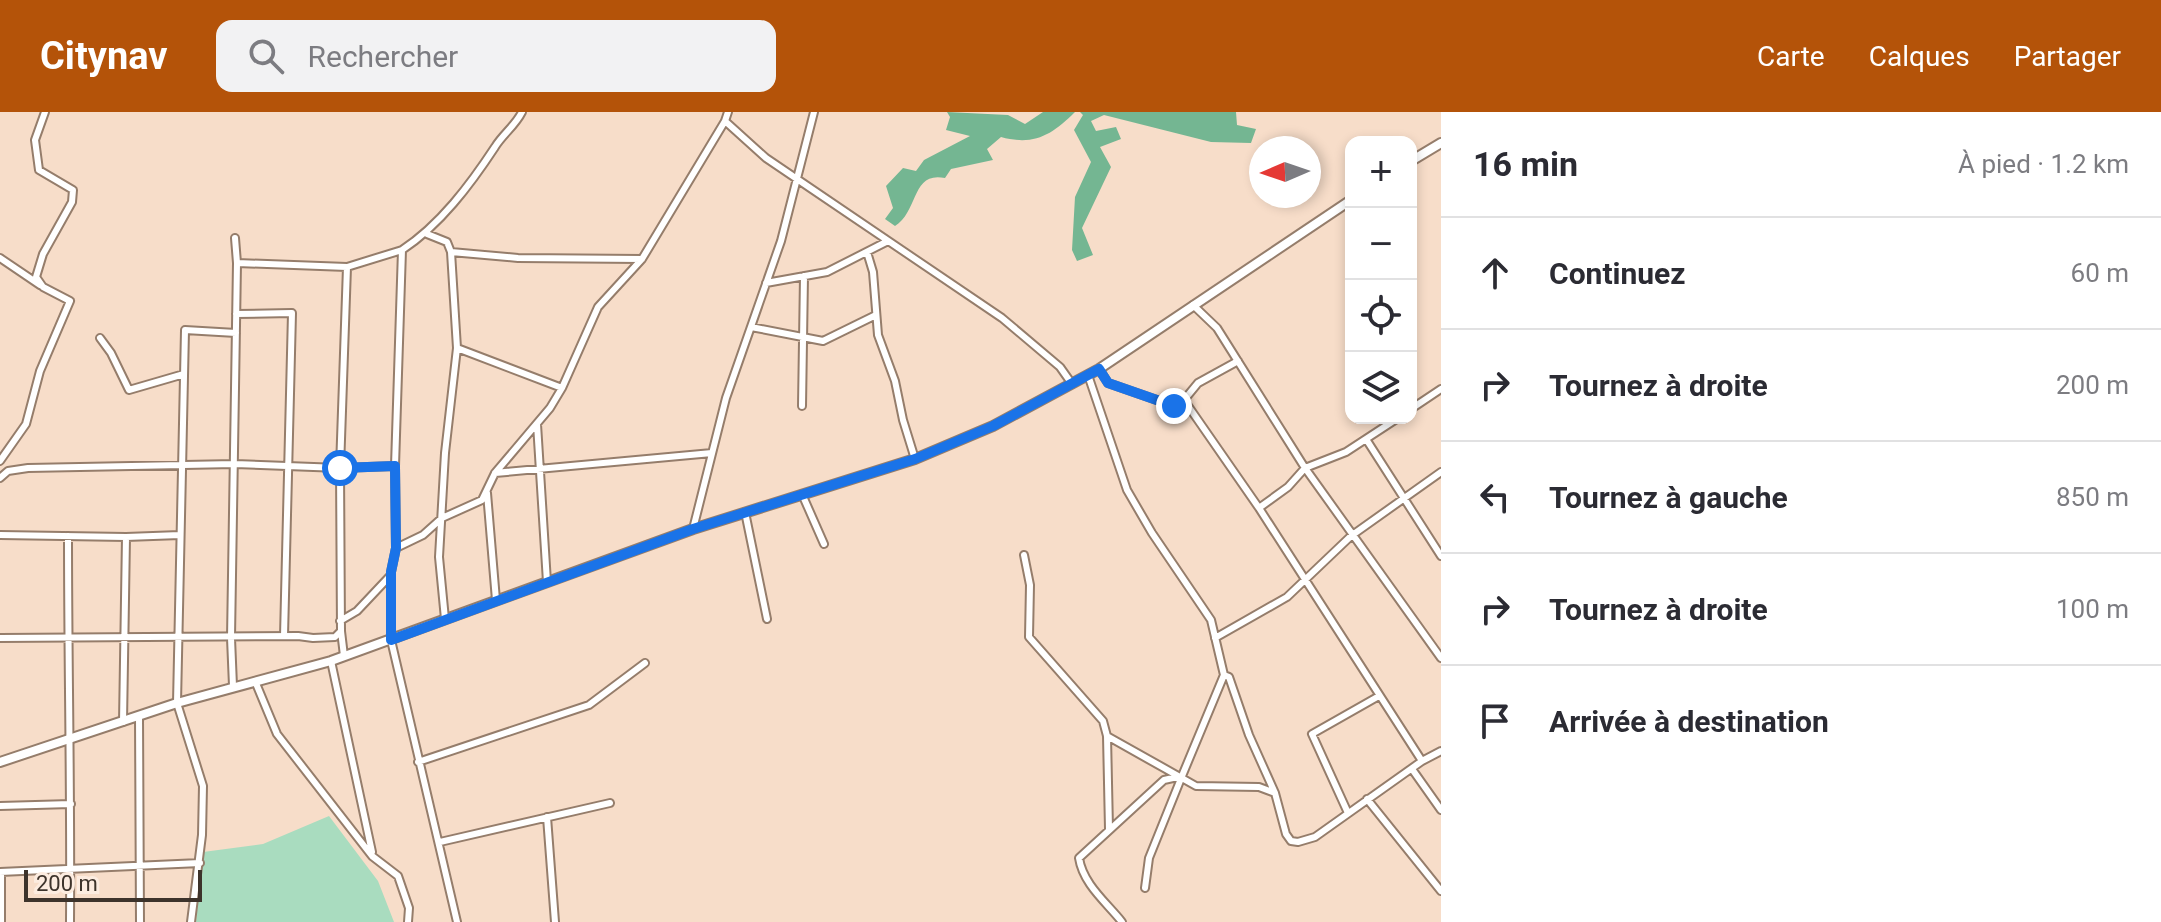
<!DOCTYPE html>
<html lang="fr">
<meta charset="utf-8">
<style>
body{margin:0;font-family:Roboto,sans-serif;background:#f2f2f3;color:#2b2b33}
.controls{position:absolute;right:24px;top:24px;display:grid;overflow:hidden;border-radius:16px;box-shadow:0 4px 12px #0003}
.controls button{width:72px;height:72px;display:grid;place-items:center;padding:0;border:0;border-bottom:2px solid #e1e1e2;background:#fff;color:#2b2b33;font:40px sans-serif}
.compass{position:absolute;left:1249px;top:24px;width:72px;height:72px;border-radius:50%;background:#fff;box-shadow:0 4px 12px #0003;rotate:268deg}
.scale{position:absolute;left:24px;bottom:20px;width:178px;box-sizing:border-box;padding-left:8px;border:4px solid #3d332b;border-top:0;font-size:22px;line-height:28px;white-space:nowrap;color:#3d332b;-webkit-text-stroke:6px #fcece0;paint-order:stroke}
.stop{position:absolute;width:24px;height:24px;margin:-18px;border:6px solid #1a73e8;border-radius:50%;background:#fff}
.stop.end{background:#1a73e8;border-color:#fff;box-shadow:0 2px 8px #0008}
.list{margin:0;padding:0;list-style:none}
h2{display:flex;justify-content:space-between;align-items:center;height:104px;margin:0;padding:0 32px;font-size:34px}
h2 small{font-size:26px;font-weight:400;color:#7c7c81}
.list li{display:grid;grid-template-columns:52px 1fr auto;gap:24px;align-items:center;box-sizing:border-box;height:112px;padding:0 32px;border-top:2px solid #e1e1e2}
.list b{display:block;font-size:30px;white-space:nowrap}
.list em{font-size:26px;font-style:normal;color:#7c7c81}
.icon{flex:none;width:44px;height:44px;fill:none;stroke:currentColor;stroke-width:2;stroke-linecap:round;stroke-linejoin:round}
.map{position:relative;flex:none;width:1441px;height:810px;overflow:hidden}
header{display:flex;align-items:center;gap:48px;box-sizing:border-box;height:112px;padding:0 40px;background:#b45309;color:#fff}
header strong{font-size:38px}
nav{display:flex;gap:44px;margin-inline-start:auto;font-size:28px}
.search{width:560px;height:72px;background:#f2f2f3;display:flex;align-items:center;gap:20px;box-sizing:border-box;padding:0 28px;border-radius:16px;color:#7c7c81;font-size:30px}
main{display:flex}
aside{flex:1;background:#fff}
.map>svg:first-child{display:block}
.green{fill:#a9dcbf}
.forest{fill:#74b692}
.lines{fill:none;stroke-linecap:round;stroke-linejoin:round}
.street-casing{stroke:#957d6b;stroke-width:10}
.secondary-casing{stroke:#957d6b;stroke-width:12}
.street{stroke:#fff;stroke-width:6}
.secondary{stroke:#fff;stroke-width:8}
.route{stroke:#1a73e8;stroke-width:10}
</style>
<header>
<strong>Citynav</strong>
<div class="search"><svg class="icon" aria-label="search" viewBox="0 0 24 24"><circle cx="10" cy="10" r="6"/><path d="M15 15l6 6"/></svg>Rechercher</div>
<nav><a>Carte</a><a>Calques</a><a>Partager</a></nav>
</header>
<main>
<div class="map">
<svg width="1441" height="810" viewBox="0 0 1441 810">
<rect width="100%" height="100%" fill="#f7ddc9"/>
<path class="green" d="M329,704L378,769L394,810H196L203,740L263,732Z"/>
<path class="forest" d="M947,0L1008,3L1025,12L1043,0H1075C1052,23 1034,34 1001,25L987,37L993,48L951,57L945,66C911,59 919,99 895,114L885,107L893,96L886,74L903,56L916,59L924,48L970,24L946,18L950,5Z
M1080,0H1236L1237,13L1256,17L1251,31L1211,30L1104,3L1091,9L1096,19L1116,15L1121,27L1100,35L1111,55L1082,116L1093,143L1077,149L1072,138L1075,85L1091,50L1074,18L1083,3Z"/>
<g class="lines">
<defs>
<path id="street" d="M725,9L766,46L1002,206L1060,255L1072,272
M427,122L447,130L451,140L457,236L445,341L439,445L445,507
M451,140L518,146L642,147
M867,140L873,160L878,223L895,269L903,308L915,347
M0,146L40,173
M237,151L347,155L402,138
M766,171L827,160L888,129
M1193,193L1217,216L1305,356L1441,546
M236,202L292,201L284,524
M751,215L823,229L876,203
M100,226L111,241L129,278L184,262
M457,236L562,276
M1099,257L1108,271L1174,294L1184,288L1198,271L1238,249
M1088,263L1127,378L1152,421L1211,508L1224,563L1182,664L1164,668L1079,746C1083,772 1106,790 1122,810
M1184,288L1259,396L1422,649
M802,294L804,164
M1411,297L1441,277
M537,312L547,470
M1366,327L1441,444
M0,349L26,312L40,259L70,189L43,175L36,165L43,142L72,90L73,78L39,58L35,28L45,0
M495,361L712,341
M0,366L8,359L28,356L235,352L340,356L395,354
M487,381L496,488
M802,382L824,432
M1259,396L1288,375L1305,356L1346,340L1398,306
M745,400L767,507
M693,417L726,286L781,129L814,0
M0,423L126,425L180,423
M68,424C68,553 71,681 70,810
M396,436L423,423L442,406L482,388L495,361L550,296L562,276L598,195L642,147L725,9L728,0
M1024,443L1030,473L1029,525L1103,609L1107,624L1109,717
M340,509L357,499L390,464
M341,519L340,356L347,155
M0,526L298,524L313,526L335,525L341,519L344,544
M1215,526L1287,485L1351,424L1441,360
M331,549L372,740
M1224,563L1229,565L1249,623L1275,681L1286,722L1291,729L1298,730L1315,725L1422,649L1441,639
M255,569L277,622L372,744L398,764L409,796L408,810
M233,574L231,526L237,151L235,126
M139,604L140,810
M123,610L126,425
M1107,624L1196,674L1259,675L1275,681
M418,650L589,593L645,551
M1412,657L1441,698
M1367,687L1441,779
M0,694L71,692
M1348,701L1312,622L1379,584
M547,705L555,810
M440,730L610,691
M0,760L200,751
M1145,776L1149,746L1182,664
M1,810V760
M191,810L202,723L203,674L177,591L185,218L236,221
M457,810L391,528V460L396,436L395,354L402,138C440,113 470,73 495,35C503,22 515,14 522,0"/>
<path id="secondary" d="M1411,49L1441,31
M0,650L177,591L331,549L693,417L915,347L993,314L1099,257L1351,88"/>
</defs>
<use href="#street" class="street-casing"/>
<use href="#secondary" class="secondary-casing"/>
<use href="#street" class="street"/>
<use href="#secondary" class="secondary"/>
</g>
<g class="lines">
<path class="route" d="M340,356L395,354L396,436L391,460V528L693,417L915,347L993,314L1099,257L1108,271L1174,294"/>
</g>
</svg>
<div class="controls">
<button>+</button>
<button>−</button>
<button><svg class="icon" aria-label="locate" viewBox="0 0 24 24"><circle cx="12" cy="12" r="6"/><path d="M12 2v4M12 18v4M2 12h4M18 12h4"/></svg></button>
<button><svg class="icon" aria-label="layers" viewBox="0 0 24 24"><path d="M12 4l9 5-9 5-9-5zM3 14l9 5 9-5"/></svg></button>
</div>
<svg class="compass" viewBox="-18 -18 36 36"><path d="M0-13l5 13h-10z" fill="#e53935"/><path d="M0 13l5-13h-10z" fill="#7c7c81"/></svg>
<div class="scale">200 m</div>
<div class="stop" style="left:340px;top:356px"></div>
<div class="stop end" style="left:1174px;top:294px"></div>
</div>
<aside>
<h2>16 min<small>À pied · 1.2 km</small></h2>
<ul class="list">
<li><svg class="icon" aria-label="ahead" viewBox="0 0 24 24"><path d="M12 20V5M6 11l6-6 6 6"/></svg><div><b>Continuez</b></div><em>60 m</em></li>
<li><svg class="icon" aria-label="right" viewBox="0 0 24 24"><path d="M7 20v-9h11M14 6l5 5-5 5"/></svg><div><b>Tournez à droite</b></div><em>200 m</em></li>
<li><svg class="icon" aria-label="left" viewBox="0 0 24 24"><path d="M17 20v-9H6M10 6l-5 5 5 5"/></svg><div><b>Tournez à gauche</b></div><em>850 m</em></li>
<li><svg class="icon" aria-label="right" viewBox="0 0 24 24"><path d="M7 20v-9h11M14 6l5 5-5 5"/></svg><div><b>Tournez à droite</b></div><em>100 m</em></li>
<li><svg class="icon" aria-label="arrive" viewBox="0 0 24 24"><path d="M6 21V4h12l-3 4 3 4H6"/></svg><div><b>Arrivée à destination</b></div></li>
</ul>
</aside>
</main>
